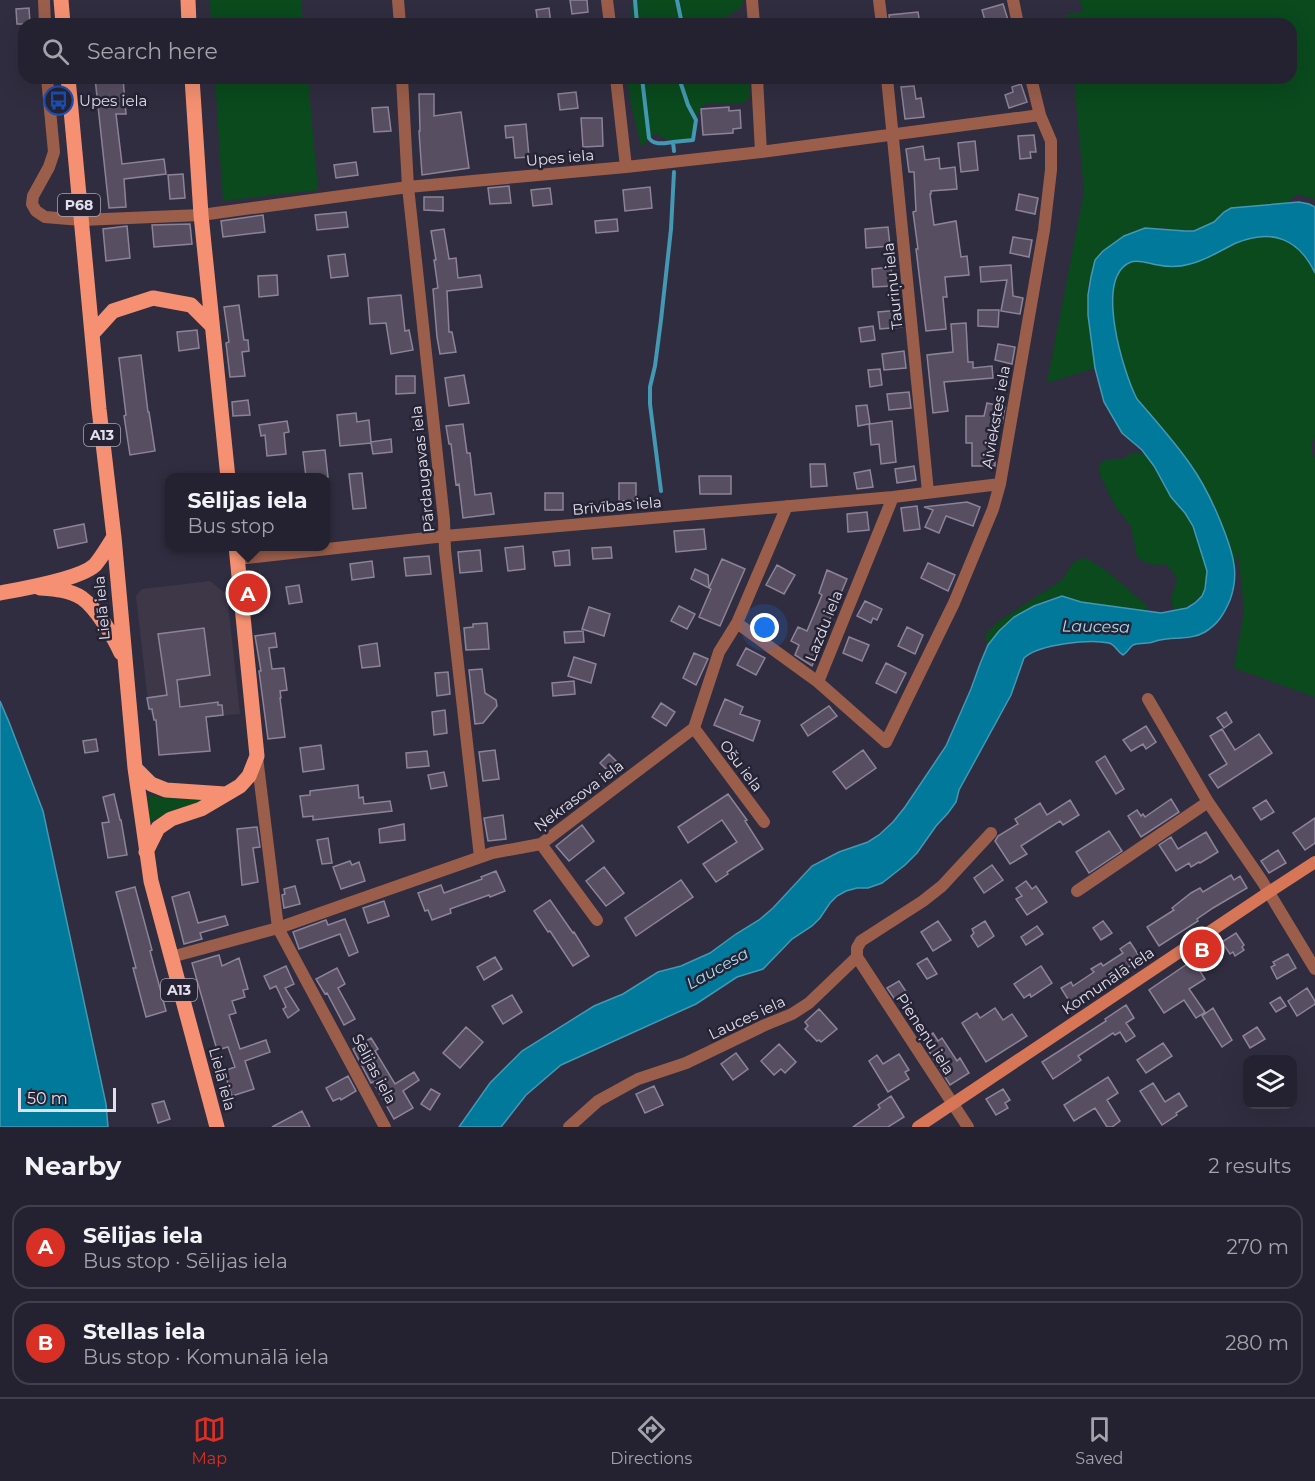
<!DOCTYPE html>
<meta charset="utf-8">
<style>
body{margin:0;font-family:Montserrat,sans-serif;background:#2c2a38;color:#f1f3f6}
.controls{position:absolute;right:18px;bottom:18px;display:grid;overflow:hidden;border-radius:12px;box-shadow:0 6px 24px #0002}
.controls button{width:54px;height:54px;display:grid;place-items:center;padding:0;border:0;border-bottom:2px solid #413f4c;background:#242230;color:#f1f3f6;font:30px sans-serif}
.scale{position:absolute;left:18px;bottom:15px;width:98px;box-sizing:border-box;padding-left:6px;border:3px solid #e1dfec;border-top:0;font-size:16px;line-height:21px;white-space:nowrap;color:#e1dfec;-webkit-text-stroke:4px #262335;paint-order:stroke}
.you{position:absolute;left:765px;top:628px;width:21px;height:21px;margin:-15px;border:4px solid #fff;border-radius:50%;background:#1a73e8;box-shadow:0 0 0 9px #1a73e833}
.badge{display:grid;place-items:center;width:39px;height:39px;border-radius:50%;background:#d93025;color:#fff;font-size:20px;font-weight:700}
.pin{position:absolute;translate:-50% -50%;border:3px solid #fff;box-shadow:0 2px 6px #0006}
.popup{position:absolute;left:165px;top:473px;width:165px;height:78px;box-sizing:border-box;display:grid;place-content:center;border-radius:12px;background:#242230;filter:drop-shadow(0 2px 4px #0005);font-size:20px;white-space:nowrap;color:#a3a4ab}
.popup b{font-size:22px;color:#f1f3f6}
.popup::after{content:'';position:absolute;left:50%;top:100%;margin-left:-12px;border:12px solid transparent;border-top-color:#242230}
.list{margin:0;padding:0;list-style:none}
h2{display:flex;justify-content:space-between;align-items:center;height:78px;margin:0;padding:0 24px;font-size:26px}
h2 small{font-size:20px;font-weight:400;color:#a3a4ab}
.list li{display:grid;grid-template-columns:39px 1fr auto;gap:18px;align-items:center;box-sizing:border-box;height:84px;margin:0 12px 12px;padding:0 12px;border:2px solid #413f4c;border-radius:18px}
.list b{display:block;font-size:22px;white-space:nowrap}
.list p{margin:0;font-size:20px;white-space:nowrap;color:#a3a4ab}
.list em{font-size:20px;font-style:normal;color:#a3a4ab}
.icon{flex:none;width:33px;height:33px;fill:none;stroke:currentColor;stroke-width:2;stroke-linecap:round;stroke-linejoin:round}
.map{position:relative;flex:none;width:1315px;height:1127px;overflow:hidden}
.search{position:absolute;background:#242230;box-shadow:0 6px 24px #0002;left:18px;right:18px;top:18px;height:66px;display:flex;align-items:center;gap:15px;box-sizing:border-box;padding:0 21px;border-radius:18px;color:#a3a4ab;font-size:22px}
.sheet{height:270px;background:#242230}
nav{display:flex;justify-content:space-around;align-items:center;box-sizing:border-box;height:84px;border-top:2px solid #413f4c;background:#242230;font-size:16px;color:#a3a4ab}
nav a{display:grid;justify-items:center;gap:3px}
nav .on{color:#d93025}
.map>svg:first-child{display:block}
.commercial{fill:#3d3748}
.green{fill:#0a4a1d}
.water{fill:#00799b;stroke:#4498b3;stroke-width:1.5}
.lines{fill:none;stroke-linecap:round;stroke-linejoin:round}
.stream{stroke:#4498b3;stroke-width:4}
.building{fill:#574e62;stroke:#8d8399;stroke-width:1.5}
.street{stroke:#9b5e4b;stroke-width:12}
.secondary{stroke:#d67657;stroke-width:12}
.primary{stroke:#f59172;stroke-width:15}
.labels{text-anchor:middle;stroke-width:5;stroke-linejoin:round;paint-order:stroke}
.shield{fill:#262335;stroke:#a9a7b5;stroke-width:1.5}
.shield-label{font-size:14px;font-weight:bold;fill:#e1dfec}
.poi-label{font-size:15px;fill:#e1dfec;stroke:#262335;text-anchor:start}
.street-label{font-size:15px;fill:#e1dfec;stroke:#262335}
.water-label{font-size:16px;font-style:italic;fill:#a7ddf3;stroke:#262335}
</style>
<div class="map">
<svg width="1315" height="1127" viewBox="0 0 1315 1127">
<rect width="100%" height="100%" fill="#302d40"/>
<path class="commercial" d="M210,581L227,595L240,714L155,722L149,710L136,596L142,589Z"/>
<path class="green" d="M210,0H301L303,24H211Z
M633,0H744C743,8 734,12 728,15V24H641L631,17Z
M1080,0H1315V199L1296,194L1287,203L1231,208C1224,212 1220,218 1213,222C1192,237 1170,226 1146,228C1130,230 1114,241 1105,254C1101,261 1093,269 1090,277C1083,301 1092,344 1095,368L1047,383L1084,192L1074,78H1291V24H1066L1065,15L1083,12Z
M215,78H308L318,190L223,201Z
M627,78H750V98L740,104L708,103L703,106L698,113L695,132L684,144L663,138L656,133L641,147L630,99Z
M1268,235C1292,239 1305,252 1315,273V437L1311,444L1313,457L1315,458V697L1234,668L1244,611L1238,551L1235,568C1227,541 1219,514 1206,489C1188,456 1161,428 1137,399C1124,374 1093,277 1131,262C1139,259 1150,265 1158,265C1170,266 1195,259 1208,257C1218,255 1227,247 1237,243C1247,239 1257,237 1268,235Z
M1136,452L1146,455C1155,468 1161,482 1170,495C1176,505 1185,512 1190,521C1195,529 1197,539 1200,548C1202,555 1206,562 1207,570C1209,593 1197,605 1176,610C1165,600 1176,590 1177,578L1169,567L1163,564C1152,566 1146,564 1137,557L1131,527L1125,518L1116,508L1100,475C1095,456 1114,460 1126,458L1130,454Z
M1085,558C1107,568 1124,587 1143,602L1147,607L1148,612L1081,602L1069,597L1052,598L1034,605L1014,617L999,631L988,645L985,639L988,631L999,621L1062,580L1072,564L1078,560Z
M148,795L166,798L200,800L201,802L173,810L150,822Z"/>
<path class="water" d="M1299,202L1309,204L1315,207V273C1299,239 1272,228 1236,243C1221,250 1207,260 1190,264C1180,267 1168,267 1158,265C1150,264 1139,259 1131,262C1093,277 1124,374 1137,399C1155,420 1174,441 1190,464C1205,485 1216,509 1225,533C1234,557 1239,576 1230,600C1224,614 1218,624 1205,632C1192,640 1174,637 1160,640C1155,641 1151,643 1147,643C1142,644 1137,643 1133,645C1129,648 1128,652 1123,655C1117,652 1116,645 1109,643C1090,639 1039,644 1024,658L1011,695L959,790L956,802L948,813L936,826L917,853L905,865L882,883L868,888H857L846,891L837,896L830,903L820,918L812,926L792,939L763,969L737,977L696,1004L561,1065L526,1095L501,1127H459L490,1083L522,1051L594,1006L623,994L658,972L681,966L710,953L736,934L759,920L773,908L812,866L839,852L868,842L879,835L893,822L905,807L946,746L971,689L980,664L988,645L999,631L1014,617L1034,606L1062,596L1081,602L1161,613L1187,608L1195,603L1202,596L1205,589L1207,571L1193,526L1185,513L1171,497L1154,466L1142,450L1122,433L1104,402L1095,368L1088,315V295L1091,277L1095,260L1103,251L1124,236L1145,228L1185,231H1194L1214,222L1224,212L1231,208Z
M0,701L9,722L43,811L106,1104L108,1127H0Z"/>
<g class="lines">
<path class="stream" d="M635,0L637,24
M677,0L682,24
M642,78L649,138C654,146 665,143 673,142L674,151
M673,142L693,140L696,120L688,105L679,78
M661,491L650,404V387L655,366L661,320L671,229L674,172"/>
</g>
<path class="building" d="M570,0H587L588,12L572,14Z
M1003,4L1008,20L994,24H986L982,10Z
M29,8L30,24H17L16,9Z
M549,8L551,24H538L536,10Z
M918,12L920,24H890L889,15Z
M95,78H123L126,114H116L122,164L164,159L166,174L124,179L126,207L109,208Z
M1021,84L1027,102L1009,108L1005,95L1013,92L1012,87Z
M914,86L916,99L921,98L924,117L905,119L901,87Z
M576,92L578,108L560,110L558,94Z
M419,94H434V116L461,112L469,168L422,175L419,131H420Z
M388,107L391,131L374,132L372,108Z
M729,107V111L740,110L741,128L733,129V133L703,135L701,109Z
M581,118H602L603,146L583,147Z
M526,124L529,157L515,158L513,137L506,138L505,126Z
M1034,135L1036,152H1030L1031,158L1020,159L1018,136Z
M975,141L978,170L961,172L958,143Z
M923,146L925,160L939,158L940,169L955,167L957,189L931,191V194H930L934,225L956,221L961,257L967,256L969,275L945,277L947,297H943L946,329L926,331L916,249H918L913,212L916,211L914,172H909L906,149Z
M356,162L358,175L336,178L334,165Z
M183,174L185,198L170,199L168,175Z
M509,186L511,203L490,204L488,188Z
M650,187L652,208L625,211L623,190Z
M550,188L552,204L533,206L531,190Z
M1019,194L1038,198L1035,214L1016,210Z
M424,197H443V211L424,210Z
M346,212L348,227L317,230L315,215Z
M263,215L265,232L223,237L221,221Z
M617,219L618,231L596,233L595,221Z
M190,224L192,244L154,247L152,225Z
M127,226L130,258L106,261L103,229Z
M888,227L890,246L866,248L865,229Z
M444,229L449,259L456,258L458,278L480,275L482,287L447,291L449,332H452L456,352L440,354L437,337L433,289L438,288L434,260H436L431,231Z
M1013,237L1032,240L1029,257L1010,253Z
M345,254L348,276L331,278L328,256Z
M1011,265L1013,296L1023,298L1020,314L1001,311L1007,280L981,282L980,267Z
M891,267L893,286L873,287L872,269Z
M277,275L278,295L259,297L258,276Z
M401,295L405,331L409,330L413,350L391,354L386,323L370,324L368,298Z
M239,305L244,340H248L249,351L242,352L245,376L230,377L226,343L229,342L224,307Z
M901,310L902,327L880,329L878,312Z
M978,310H999L998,327L978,326Z
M966,323L968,362H973V368L992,366L993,378L944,382L948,411L933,413L927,355L953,352L951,324Z
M873,326L875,340L861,342L859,328Z
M197,330L199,348L179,351L177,332Z
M998,344L1015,347L1012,364L995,360Z
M904,351L906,368L884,370L882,354Z
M141,355L148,412H149L155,451L130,455L124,416L126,415L119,358Z
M880,369L882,385L870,387L868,370Z
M464,375L469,403L449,406L445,378Z
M396,376H415V393L396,394Z
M909,392L911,408L889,410L887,394Z
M248,400L250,415L233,416L232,402Z
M987,403L1005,407L1002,423L995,422V466H972V443H966V416H984Z
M867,405L870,424L892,421L896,462L881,464L879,444L871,445L869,424L858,426L856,406Z
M356,413L357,422L369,420L371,442L391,439L392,452L373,454L371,443L340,446L337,415Z
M287,421L289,432L284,433L286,454L267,456L265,435L261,436L259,425Z
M463,424L467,453H470L475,495L491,493L494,514L463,518L459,484L456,485L451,444H449L446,426Z
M325,450L328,477H306L303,452Z
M810,464H825L827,486L811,487Z
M914,466L916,480L897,483L895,469Z
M870,470L873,487L857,489L854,473Z
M362,473L366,508L353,509L349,474Z
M699,476H731V494H700Z
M619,483H636V501H619Z
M545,493H563V510H545Z
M967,502L980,507L973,526L946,516L939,533L925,527L933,510L924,507Z
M917,506L920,529L904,531L901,508Z
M867,512L869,530L848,532L847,514Z
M84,524L87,542L58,548L54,530Z
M704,529L706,549L676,552L674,531Z
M523,546L525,569L508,571L505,548Z
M611,547L612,558L593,559L592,548Z
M480,550L482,571L460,573L458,552Z
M569,550L570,565L555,566L553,552Z
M429,556L431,574L406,576L404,558Z
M722,559L745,569L720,626L699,617L711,589L709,588Z
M372,561L374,577L352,580L350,564Z
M928,563L955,575L948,591L921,578Z
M777,565L795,575L784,594L766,585Z
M695,569L708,575L709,588L691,579Z
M827,570L847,579L822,638L824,639L812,666L795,655L799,645L791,641L798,627L807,631L822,595L819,593Z
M299,585L302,602L289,604L286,587Z
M865,601L882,609L877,620L873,618L871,623L857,616Z
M679,606L695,614L687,629L671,621Z
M589,607L610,614L604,636L582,629Z
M487,623L489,649L466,650L464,628L473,627V624Z
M907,627L923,635L915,654L898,646Z
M204,628L210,675L177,680L180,707L218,702V705H222L223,715L206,717L210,751L159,755L156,720H154L152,709H149L147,698L167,695L158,634Z
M583,631L584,642L565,643L564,632Z
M275,633L277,647L269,648L272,669L284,668L287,690L280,691L281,698H280L285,737L268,739L259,671H261L255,636Z
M849,637L869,645L862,661L843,653Z
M377,643L380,666L362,668L359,646Z
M746,648L765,658L756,675L737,665Z
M694,653L708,659L696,685L683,678Z
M574,657L596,664L591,683L568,676Z
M886,663L906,673L896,693L876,683Z
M482,669L485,693L496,700L497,706L483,723L475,724L469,670Z
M448,672L450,694L437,696L435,673Z
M574,681L575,694L553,696L552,683Z
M725,699L743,707L740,714L760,721L753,741L714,725Z
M661,703L675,712L666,726L652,717Z
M829,706L837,716L808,736L801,725Z
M445,710L447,733L434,735L432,712Z
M1226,712L1232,722L1224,728L1217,718Z
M1146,726L1156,742L1146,749L1143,744L1131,751L1123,740Z
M1222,729L1235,750L1259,734L1272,753L1218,788L1209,775L1227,764L1210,736Z
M96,739L98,751L85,753L83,741Z
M321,745L324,769L303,772L300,748Z
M495,750L499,779L483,781L479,752Z
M863,750L876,768L846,789L833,772Z
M427,751L429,766L407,768L406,753Z
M609,754L620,765L611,774L600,763Z
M1105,756L1124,789L1116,794L1096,762Z
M444,772L447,786L431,789L428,775Z
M358,785L359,798L363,797L364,804L390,801L392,811L313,820V816L303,817L300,796L310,795V791Z
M114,794L120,820H121L127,855L108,858L102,823L109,822L103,797Z
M728,794L747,820L745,821L763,849L727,872L728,874L716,882L703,864L737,842L722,820L688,843L678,827Z
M1171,799L1179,812L1141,837L1128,816L1137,810L1141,816L1143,814L1145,817Z
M1070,800L1079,815L1063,825L1060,821L1021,846L1027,854L1010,864L995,841L998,836L1018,824L1015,819L1040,803L1047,815Z
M1266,800L1274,812L1261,820L1253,808Z
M503,815L506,839L488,841L484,818Z
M1315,818V843L1305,850L1293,833Z
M404,824L405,840L380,843L379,829Z
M582,825L594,841L569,861L556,846Z
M257,827L260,847L253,848L258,882L242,885L237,829Z
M1109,831L1122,851L1089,873L1076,852Z
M1206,832L1218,852L1200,863L1199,862L1191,867L1189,863L1176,871L1159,845L1171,837L1178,849Z
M328,838L332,863L322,864L317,840Z
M1278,850L1286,863L1269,873L1261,861Z
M350,861L352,865L359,862L365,881L341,889L333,867Z
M992,865L1003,880L984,893L974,878Z
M604,867L624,893L606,906L586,881Z
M496,871L505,891L490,897L489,895L450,909L451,913L432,920L428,910L425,911L418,893L441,885L444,893L482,879L481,877Z
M1231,875L1234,880L1240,876L1247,888L1213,908L1197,919L1198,921L1159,946L1147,927L1174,910L1172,908L1191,893L1200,888L1203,892Z
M681,880L693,897L636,936L625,918Z
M1026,881L1032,889L1036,886L1047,902L1027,915L1016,899L1022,896L1016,888Z
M295,886L300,904L284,908L282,895L285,894L284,889Z
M135,887L152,950L150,951L166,1011L146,1017L133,968H136L116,892Z
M189,892L198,923L225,916L228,925L200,933L202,939L184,944L172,897Z
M550,900L573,933L574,932L589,956L573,966L550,931L548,932L534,911Z
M384,901L389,916L368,923L363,908Z
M345,919L358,952L349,956L340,934L299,949L293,932L326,920L328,925Z
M938,921L951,940L933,951L921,932Z
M985,921L994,936L978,947L971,936L974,933L972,929Z
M1103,921L1112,933L1101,940L1093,928Z
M1037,926L1043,934L1026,945L1021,937Z
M1236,933L1244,945L1242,947L1244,950L1235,956L1233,952L1230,954L1222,942Z
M1130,942L1141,959L1071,1004L1061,988L1071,982L1073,986L1094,972L1091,969L1101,963L1103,966L1123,953L1120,949Z
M1288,954L1296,968L1277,979L1271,967L1275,965L1273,962Z
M219,955L222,966L239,958L248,989L243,990L245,997L232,1001L236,1013L229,1015L240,1049L266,1040L270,1052L245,1061L254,1089L232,1096L224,1071L235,1067L228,1047L217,1050L192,963Z
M495,957L502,969L484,980L477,967Z
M927,958L937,974L927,979L917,964Z
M1193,960L1205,979L1189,989L1205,1012L1196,1018L1184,1000L1164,1013L1149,990Z
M286,966L294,984L285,988L299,1010L288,1018L283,1009L286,1007L276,986L270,989L264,976Z
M1041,966L1052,983L1031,997L1030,994L1024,998L1014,984Z
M337,968L345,984L338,988L355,1019L344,1025L327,993L325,994L316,979Z
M899,981L907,993L896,1001L887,988Z
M1307,988L1315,1001V1004L1297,1016L1288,1001Z
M512,995L522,1012L503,1024L492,1006Z
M1280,997L1286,1006L1276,1012L1270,1003Z
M1126,1005L1134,1018L1126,1023L1135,1036L1126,1042L1120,1032L1115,1035L1113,1033L1078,1056L1081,1060L1053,1079L1042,1062L1106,1021L1105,1019Z
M995,1008L1003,1020L1012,1014L1027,1036L986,1062L962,1023L977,1013L980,1018Z
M1213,1008L1232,1040L1222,1047L1202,1016Z
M819,1009L837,1029L821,1042L819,1040L817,1041L805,1029L808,1026L805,1022Z
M466,1027L483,1042L460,1068L443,1053Z
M1257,1027L1265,1039L1250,1048L1243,1036Z
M933,1033L938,1041L942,1038L957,1061L960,1058L969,1073L950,1085L922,1040Z
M371,1038L378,1049L375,1051L395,1084L414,1072L419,1080L403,1091L413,1108L394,1119L373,1082L371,1083L353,1049Z
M1163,1043L1172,1056L1146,1073L1137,1060Z
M779,1044L796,1062L785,1073L781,1069L774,1075L761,1061Z
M736,1053L748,1069L733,1080L721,1064Z
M899,1054L909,1070L905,1072L909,1079L888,1092L869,1061L877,1055L883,1064Z
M348,1076L356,1091L341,1100L340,1098L333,1101L326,1088Z
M1108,1077L1118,1093L1107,1100L1120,1121L1112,1127H1107L1095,1108L1074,1121L1064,1105Z
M1153,1083L1165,1102L1179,1093L1187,1106L1176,1113L1177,1115L1162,1125L1140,1091Z
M654,1086L663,1105L645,1113L636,1094Z
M431,1089L440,1094L430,1110L421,1104Z
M1003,1089L1010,1100L1005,1103L1008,1108L996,1115L986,1099Z
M891,1096L904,1117L888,1127H853L880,1108L878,1105Z
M164,1101L170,1119L158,1123L152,1104Z
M302,1111L310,1127H272Z"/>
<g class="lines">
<path class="street" d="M44,0L45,24
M398,0L400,24
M607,0L610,24
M752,0L754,24
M879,0L882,24
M1013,0L1018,24
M47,78L54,152L49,167L33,196L32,204L36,211L45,217L81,220L201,215L408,187L626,167L761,152L1040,115
M402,78L408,187L444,520L445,550L480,857
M616,78L626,167
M757,78L761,152
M887,78L928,492
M237,559L445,536L893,497L1000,484
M737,623L818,682L886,742L954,603L993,509L1000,484L1044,230L1051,170V141L1040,115L1031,78
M818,682L893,497
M1148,699L1208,802L1262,881L1315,969
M694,728L764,822
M257,757L278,928L385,1127
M541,844L597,920
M1077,891L1208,802
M171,957L278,928L492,853L541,844L694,728L719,652L737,623L787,506
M857,957L968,1127
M569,1127L598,1101L638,1079L686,1063L765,1025L792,1014L809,1003L857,957V948L861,941L923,901L942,886L991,833"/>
<path class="secondary" d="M918,1127L1269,892L1315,862"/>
<path class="primary" d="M61,0L63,24
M188,0L189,24
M68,78L99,409L114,537L135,768L151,881L217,1127
M192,78L201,215L228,478
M93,333L113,311L153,298L191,305L212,326
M40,588C54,589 70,590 82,598C96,608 114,637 121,653
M0,593C22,589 80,579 95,565C102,557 108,546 114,537
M135,768L151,784L166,790L225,794
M146,852L158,828L171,819L201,809L240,786L249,776L257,756L236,546"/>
</g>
<defs>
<symbol id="bus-ring" viewBox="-11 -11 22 22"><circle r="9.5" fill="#262335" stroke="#1a4fb4" stroke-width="1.5"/><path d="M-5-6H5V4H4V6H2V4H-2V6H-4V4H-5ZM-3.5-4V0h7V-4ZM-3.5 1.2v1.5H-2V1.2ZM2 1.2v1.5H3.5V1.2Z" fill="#1a4fb4"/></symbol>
</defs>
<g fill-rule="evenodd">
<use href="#bus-ring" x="42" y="84" width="33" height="33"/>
</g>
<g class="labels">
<g class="shield">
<rect x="58" y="194" width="42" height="22" rx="4.5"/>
<rect x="84" y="424" width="36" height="22" rx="4.5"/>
<rect x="161" y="979" width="36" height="22" rx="4.5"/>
</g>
<g class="shield-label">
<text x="79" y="210">P68</text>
<text x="102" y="440">A13</text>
<text x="179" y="995">A13</text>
</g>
<g class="poi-label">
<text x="79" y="106">Upes iela</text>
</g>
<g class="street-label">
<text transform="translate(560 158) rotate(-5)" y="5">Upes iela</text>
<text transform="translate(893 286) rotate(-96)" y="5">Tauriņu iela</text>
<text transform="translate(996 417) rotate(-80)" y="5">Aiviekstes iela</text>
<text transform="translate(423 469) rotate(-96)" y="5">Pārdaugavas iela</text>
<text transform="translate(617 506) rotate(-5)" y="5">Brīvības iela</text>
<text transform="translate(102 608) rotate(-95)" y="5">Lielā iela</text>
<text transform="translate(824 626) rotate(-68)" y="5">Lazdu iela</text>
<text transform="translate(741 766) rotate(53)" y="5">Ošu iela</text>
<text transform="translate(579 796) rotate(-37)" y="5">Ņekrasova iela</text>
<text transform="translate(1108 981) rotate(-34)" y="5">Komunālā iela</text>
<text transform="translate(747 1018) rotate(-25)" y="5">Lauces iela</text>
<text transform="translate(925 1034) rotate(57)" y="5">Pieneņu iela</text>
<text transform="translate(374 1069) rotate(62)" y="5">Sēlijas iela</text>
<text transform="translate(222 1079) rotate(75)" y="5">Lielā iela</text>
</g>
<g class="water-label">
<text transform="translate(1096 626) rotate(1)" y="6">Laucesa</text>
<text transform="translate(717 968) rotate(-29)" y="6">Laucesa</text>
</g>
</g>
</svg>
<div class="controls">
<button><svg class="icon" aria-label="layers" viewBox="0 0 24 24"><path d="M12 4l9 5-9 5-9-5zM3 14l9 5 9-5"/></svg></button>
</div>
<div class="scale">50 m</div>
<div class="you"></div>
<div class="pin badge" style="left:248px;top:593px">A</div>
<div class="popup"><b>Sēlijas iela</b>Bus stop</div>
<div class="pin badge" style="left:1202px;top:949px">B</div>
<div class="search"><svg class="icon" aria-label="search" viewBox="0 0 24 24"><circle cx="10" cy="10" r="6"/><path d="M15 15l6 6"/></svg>Search here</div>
</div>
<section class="sheet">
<h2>Nearby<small>2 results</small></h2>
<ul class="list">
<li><span class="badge">A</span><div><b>Sēlijas iela</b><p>Bus stop · Sēlijas iela</p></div><em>270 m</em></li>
<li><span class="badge">B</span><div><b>Stellas iela</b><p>Bus stop · Komunālā iela</p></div><em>280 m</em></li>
</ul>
</section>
<nav>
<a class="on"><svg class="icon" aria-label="map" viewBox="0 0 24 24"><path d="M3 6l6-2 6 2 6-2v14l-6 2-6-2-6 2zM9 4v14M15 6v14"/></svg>Map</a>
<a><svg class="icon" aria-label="directions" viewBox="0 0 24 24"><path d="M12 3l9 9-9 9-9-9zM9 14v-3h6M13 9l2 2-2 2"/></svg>Directions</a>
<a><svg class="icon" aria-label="saved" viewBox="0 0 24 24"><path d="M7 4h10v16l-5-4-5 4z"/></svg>Saved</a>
</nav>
